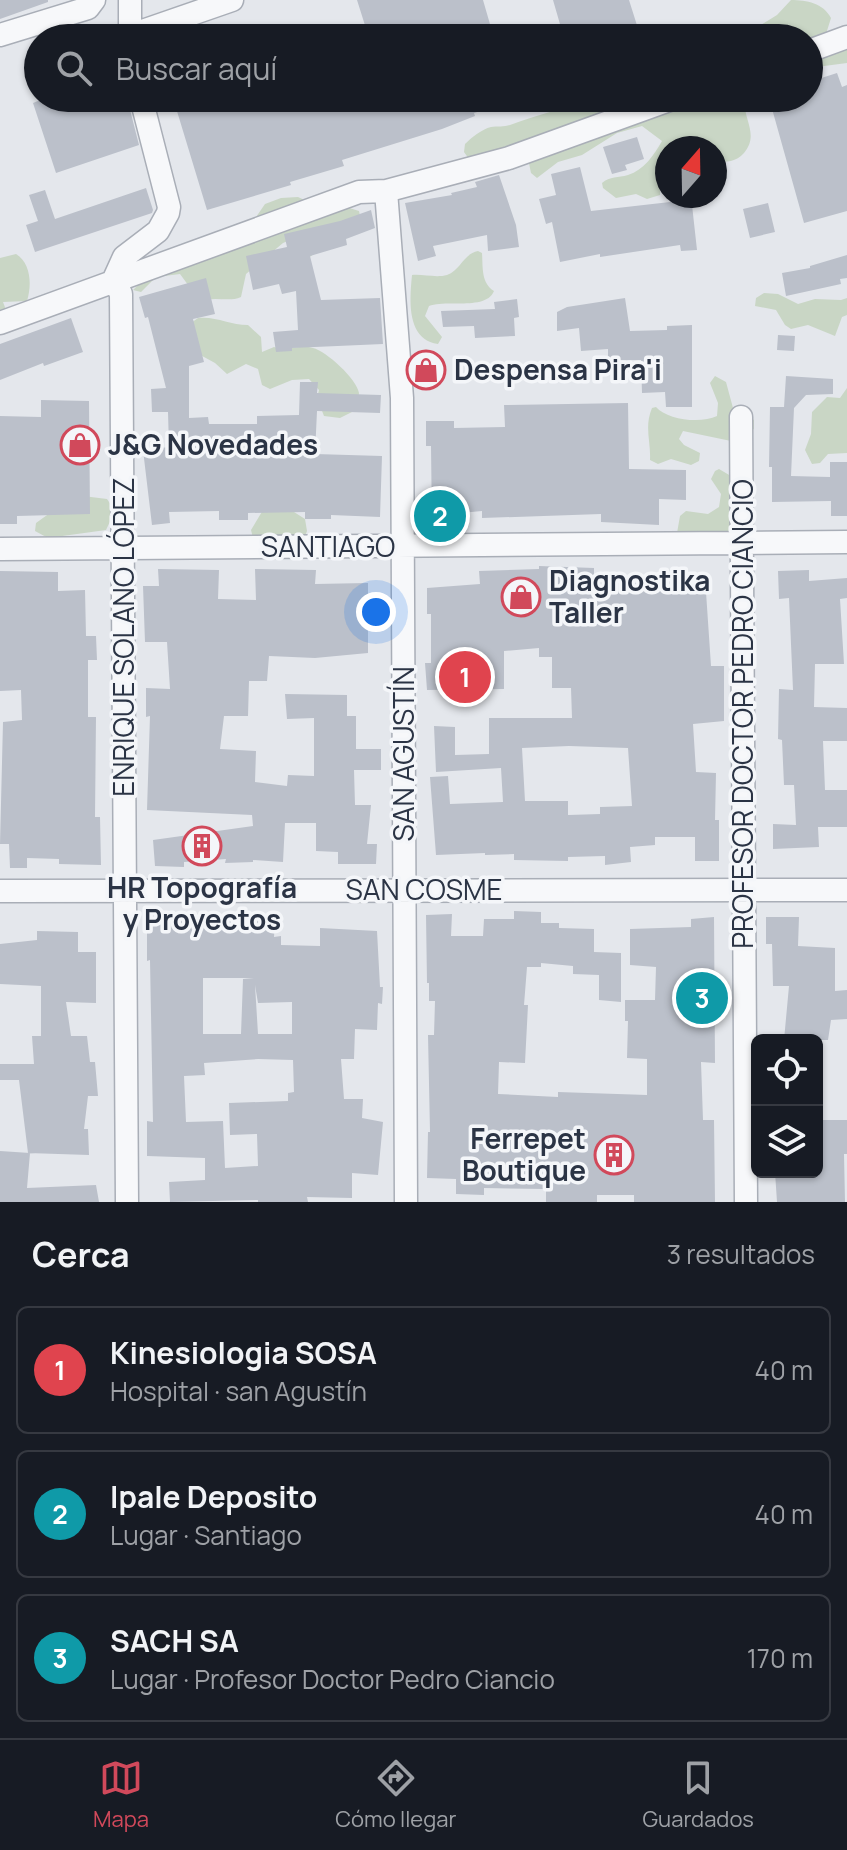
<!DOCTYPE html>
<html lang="es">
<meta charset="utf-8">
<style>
body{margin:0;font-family:Manrope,sans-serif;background:#242831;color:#f1f3f6}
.controls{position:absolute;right:24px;bottom:24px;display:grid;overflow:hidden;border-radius:12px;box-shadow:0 2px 6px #0004}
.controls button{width:72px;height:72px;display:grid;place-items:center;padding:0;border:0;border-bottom:2px solid #363941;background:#171b24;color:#f1f3f6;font:40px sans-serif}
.compass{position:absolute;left:655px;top:136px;width:72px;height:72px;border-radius:50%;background:#171b24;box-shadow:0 2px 6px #0004;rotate:20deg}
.you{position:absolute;left:376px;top:612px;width:28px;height:28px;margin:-20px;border:6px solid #fff;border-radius:50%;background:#1a73e8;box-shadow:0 0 0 12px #1a73e833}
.badge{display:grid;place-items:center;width:52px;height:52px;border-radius:50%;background:#d1495b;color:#fff;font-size:26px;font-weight:700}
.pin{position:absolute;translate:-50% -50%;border:4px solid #fff;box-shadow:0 2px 8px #0006}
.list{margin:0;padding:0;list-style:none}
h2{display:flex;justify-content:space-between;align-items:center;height:104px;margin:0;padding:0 32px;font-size:34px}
h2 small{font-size:26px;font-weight:400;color:#9ea1a6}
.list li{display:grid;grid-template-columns:52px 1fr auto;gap:24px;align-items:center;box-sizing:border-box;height:128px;margin:0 16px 16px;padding:0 16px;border:2px solid #363941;border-radius:12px}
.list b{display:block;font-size:30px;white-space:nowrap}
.list p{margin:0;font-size:26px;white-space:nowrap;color:#9ea1a6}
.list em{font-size:26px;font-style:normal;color:#9ea1a6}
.icon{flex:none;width:44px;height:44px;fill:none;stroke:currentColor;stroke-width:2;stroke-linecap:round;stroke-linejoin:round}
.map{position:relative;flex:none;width:847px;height:1202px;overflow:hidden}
.search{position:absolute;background:#171b24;box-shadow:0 2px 6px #0004;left:24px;right:24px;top:24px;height:88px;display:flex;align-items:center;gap:20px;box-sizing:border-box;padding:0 28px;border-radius:44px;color:#9ea1a6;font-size:30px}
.sheet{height:536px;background:#171b24}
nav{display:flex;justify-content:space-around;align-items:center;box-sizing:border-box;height:112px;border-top:2px solid #363941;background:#171b24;font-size:22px;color:#9ea1a6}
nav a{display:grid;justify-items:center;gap:4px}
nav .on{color:#d1495b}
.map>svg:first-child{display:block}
.green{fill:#c9d6c5}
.building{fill:#bbc0ca;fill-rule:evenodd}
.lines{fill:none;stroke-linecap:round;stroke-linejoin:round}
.minor-casing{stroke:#a9aeb7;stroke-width:25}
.minor{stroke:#f7f8fa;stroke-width:22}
.labels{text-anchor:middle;stroke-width:7;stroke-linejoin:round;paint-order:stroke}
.poi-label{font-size:28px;font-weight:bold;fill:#2b3445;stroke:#f4f6f9;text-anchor:start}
.street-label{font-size:28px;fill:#2b3445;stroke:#f4f6f9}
</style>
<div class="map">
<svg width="847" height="1202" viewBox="0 0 847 1202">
<rect width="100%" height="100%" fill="#e4e7ec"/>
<path class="green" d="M791,0C807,0 823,3 831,18L826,34L847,47V63L809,68V38H740L777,15Z
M635,98H745C742,119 760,134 744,153C736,162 727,162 715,162V148H667V159L661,166L660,195L647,199L636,194L616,198L603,188L602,183C610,176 618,178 628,175C644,170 654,155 662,141L642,126L617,133L582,155L558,162L537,178L531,173L526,149L469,159L464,152L465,144C471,138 482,129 491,127C497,126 504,127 510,125C538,115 566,106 596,102C609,101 621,104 634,101Z
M298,197C309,201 312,212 322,218L343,206L359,211L361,220L307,259L290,240L283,243L246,274L241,297C230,302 218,297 206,300L194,293L180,274L156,277L141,292L133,290L138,285L133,270L252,223L265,204L281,198Z
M478,251L482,253C483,267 481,283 494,291C486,311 446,299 429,306L425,316L442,337L438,344C405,339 410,297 412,275C423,274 436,278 447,275C461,270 463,254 478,251Z
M16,254C31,263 32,285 27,301L3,302L9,318V326L0,335V258Z
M764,293L778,294L798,304L815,299L841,300L847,298V315L842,317L835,336L808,325L791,329L785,325L776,310L755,306L756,298Z
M198,318C216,316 230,325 248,325L261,337L262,352L274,347C287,352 300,344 313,348C326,351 357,379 359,393C359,399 356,405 354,411L340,418L324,416L317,398L319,390L309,379L292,380L270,389L262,385L258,369L246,364L227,374L215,363L193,351L191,323Z
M715,376L726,382L733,408L754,420V429L731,441L683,431L679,439L684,445L700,453L699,461L691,465L671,459L658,464L650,460C651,441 644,427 652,408L656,407C667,420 701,424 717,416L718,403L710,383Z
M847,388V453L828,454L820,463L812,464L805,450L811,434L812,412L827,397L840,398Z
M719,469L736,479L740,533H677L680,516L686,511L708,514L719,507L721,494L711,479L715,471Z
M75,495L107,499L115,511L106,530L48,538L35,531L36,523Z
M263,510L294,512L305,519L307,531L301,547L253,538L251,530Z"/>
<path class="building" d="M0,0H48V2L0,19Z
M357,0H483L494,38H369Z
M553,0H629L641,38H564Z
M837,73L842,87L847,85V211L804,223L769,98H809V82Z
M45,98H127L139,145L56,173L33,103Z
M173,98H510L511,102L474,113L475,116L442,129L342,160L344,166L290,182L291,185L207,210Z
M637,137L644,159L625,165L627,170L612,174L603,147Z
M580,167L591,211L670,202L669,196H691L697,250L681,251L680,245L600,257V254L560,262L552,222L546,224L539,199L556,195L551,174Z
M499,175L516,225L519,247L488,251L487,235L433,246L436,256L418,261L405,203L452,195L451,193L477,187L475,182Z
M146,188L153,210L152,213L35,252L26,225L38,221L29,195L45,190L55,219Z
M768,203L775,232L750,238L743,209Z
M371,210L375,228L346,239L347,245L310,256L321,300L380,298L383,344L292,348V351L276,352L273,332L298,330L296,291L282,294L279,284L253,290L246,256L287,247L284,234L340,221Z
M847,255V278L840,279L841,284L786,296L782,273L810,268V266Z
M206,278L215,314L193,319L204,362L189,366V418L208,417L209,424H257V416L299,415L300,382H318L317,393L381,395L380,413L317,411L315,454L382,456L380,517L331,515V519H305V512L248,513V520H219V511L169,512L170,523L152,525L143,450L169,447L168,412H152L151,389L166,388L148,317L145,318L139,297Z
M625,298L630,331L667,330V326L692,325V407H666L665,392L642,393L641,360H608V349L581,351L579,328L557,331V312L567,307Z
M517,299L519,317L514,318L515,336L475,338L474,326L443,327L441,311L495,309L494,302Z
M71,318L83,352L44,366L43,363L0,380V344Z
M778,335L795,336L794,351L777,350Z
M434,368L435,386H417V369Z
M786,376L833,379V394L806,395L794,408L791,476L830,477V462H847V516H831V501L772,502V467H769L770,407H784Z
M41,400L89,401L90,514L17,516V524H0V416L41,417Z
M628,403L629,469L686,470V500L659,499V525L601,522V514L482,518V511L450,514V524L432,525L431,446H426V421H454V428L505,427L504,405Z
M539,566L594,568V582L654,584V587L682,588V592H706L711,666H724V721L693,724L696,772L716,773L715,820H719V861H695V837H655V845L630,847L631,862L605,865V856L568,857V861L514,860V854L485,855V853L436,855L430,777L448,776L450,804L503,802L501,768L436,772L434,726L455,727V755L489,754V718H572L571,688H552V657H539V648L504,651V689L427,690L425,663H431V614H427V588L480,584L479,571L539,569ZM569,746L628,748L632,806L600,807V814L568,815V801H525L522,748Z
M158,569L219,570L218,599L256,600L255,569L316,570L315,584L368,583V653L315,658L269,656L267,681H249L248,716H224L220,749L256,751L255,782L287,786L288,775L314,776V718L287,719L285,694L347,695V716H356V749H381V770H354L355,805H371L367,844H377L376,864H338V852L316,851V823H285L283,862L253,860V862L225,863L226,859L184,862V867L155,866L153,840L253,826L252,815L147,810L150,716L146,717V688L170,689L167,642H145L143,586H159Z
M809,570V581L847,578V598L840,599L844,664H815L814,707L847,708V741H823L825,790H847V827H818L819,847L773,849V824L796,825L794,785H784L782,740L778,739L779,689L793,690L789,598L779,599L778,571Z
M0,571L58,572V591L85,590L86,636H96L97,660H88V717H96L95,817H100L101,865L59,864V859L27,858V868H10L9,844H0L3,722L22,720L21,690L0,691Z
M514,911L541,912V923H559V928L594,929V952L621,953V1002L599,1000V975L573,974V966L541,963V967H527L524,1005H528L525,1063L499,1062L498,1094L558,1097V1092L647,1095V1059L627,1058L628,1021H625V1000H655L656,967L630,965V929L691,927V919L714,917L715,1063L701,1062L703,1120H714L715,1202H634V1195H597V1202H546V1189L484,1188V1195L456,1194V1179L427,1178L428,1132H430L428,1035H434L435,1001H429V983H427L426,915L452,914L451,936H483L484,919H514Z
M147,914L184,918L254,917L275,920L274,937L281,936V945L320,946V928L377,931L380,987H383L382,1004L378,1003L377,1030L355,1029L354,1059H341L344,1099H363L362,1118L383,1122L378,1175L352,1173V1198L307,1197L308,1202H258V1200L170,1202L169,1182L205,1180V1158L147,1156V1121L153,1122L150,960L147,961ZM203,978H254L243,979L241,1034H203ZM255,985L258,1003L292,1002V1034H258ZM258,1059L293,1060L294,1092L288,1093V1101L229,1103L230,1135L257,1134L258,1166L225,1168L223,1121L186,1122L184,1076L205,1075L204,1063Z
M766,917H799L798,946L835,948V991L847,990V1019L831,1020L828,1040H784L789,986H773L772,944H766Z
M37,931L78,932V952H96V1003L66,1002L71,1036H87L90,1062H95L98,1096H88L84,1129H88L89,1155L28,1153L19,1080H0V1064H34L32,1036H41V986L0,984V944L37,940Z
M817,1120H847V1154H844L845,1202H777L775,1172H817Z
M0,1151L30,1153L27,1188L96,1185L99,1202H0Z"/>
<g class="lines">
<defs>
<path id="minor" d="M130,0V38
M0,35L88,8L94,0
M131,35L232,0
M809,51L847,37
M386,191L509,158L675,98
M0,323L359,192L386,191L402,398L406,1202
M741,417L746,1202
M0,549L847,542
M0,891L847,890
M127,1202L121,294L114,279L124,257L158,231L168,213L169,207L141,98"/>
</defs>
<use href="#minor" class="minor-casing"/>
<use href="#minor" class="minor"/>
</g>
<defs>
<symbol id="shop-ring" viewBox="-11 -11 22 22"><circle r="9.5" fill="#f4f6f9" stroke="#d1495b" stroke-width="1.5"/><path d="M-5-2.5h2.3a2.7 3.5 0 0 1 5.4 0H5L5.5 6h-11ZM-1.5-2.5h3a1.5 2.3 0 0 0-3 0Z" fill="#d1495b"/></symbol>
<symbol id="building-ring" viewBox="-11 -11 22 22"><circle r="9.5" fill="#f4f6f9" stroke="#d1495b" stroke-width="1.5"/><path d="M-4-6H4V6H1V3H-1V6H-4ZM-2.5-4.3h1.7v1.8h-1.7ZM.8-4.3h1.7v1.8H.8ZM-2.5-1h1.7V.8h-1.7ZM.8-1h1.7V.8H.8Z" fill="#d1495b"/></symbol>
</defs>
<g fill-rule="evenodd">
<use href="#shop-ring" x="404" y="348" width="44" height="44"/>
<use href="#shop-ring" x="58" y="423" width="44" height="44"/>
<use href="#shop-ring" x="499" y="575" width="44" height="44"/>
<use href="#building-ring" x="180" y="824" width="44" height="44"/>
<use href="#building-ring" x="592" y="1133" width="44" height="44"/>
</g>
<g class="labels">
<g class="poi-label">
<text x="454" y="380">Despensa Pira'i</text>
<text x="108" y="455">J&amp;G Novedades</text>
<text x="549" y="591">Diagnostika<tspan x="549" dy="32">Taller</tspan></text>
<text x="202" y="898" text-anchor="middle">HR Topografía<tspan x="202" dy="32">y Proyectos</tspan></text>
<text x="586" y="1149" text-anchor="end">Ferrepet<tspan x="586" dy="32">Boutique</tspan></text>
</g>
<g class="street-label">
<text x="328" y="557">SANTIAGO</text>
<text transform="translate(124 637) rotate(-90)" y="10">ENRIQUE SOLANO LÓPEZ</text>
<text transform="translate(743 714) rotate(-90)" y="10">PROFESOR DOCTOR PEDRO CIANCIO</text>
<text transform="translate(404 754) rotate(-90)" y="10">SAN AGUSTÍN</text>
<text x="424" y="900">SAN COSME</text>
</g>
</g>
</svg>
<div class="controls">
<button><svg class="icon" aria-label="locate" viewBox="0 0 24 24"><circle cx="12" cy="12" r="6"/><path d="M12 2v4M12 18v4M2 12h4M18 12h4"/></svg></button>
<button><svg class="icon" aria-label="layers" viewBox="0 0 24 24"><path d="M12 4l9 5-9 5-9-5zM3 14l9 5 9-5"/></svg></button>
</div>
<svg class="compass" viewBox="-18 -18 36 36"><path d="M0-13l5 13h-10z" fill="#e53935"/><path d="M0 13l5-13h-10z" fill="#9ea1a6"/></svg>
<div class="you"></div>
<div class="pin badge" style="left:465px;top:677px;background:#e0444e">1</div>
<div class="pin badge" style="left:440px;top:516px;background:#0f9aa8">2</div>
<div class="pin badge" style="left:702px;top:998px;background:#0f9aa8">3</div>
<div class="search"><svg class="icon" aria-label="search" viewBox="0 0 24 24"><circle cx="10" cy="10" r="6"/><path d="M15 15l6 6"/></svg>Buscar aquí</div>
</div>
<section class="sheet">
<h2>Cerca<small>3 resultados</small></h2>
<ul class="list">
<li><span class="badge" style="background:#e0444e">1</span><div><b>Kinesiologia SOSA</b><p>Hospital · san Agustín</p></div><em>40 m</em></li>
<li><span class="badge" style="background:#0f9aa8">2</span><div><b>Ipale Deposito</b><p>Lugar · Santiago</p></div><em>40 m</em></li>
<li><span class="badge" style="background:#0f9aa8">3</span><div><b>SACH SA</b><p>Lugar · Profesor Doctor Pedro Ciancio</p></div><em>170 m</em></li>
</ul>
</section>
<nav>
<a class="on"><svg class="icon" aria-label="map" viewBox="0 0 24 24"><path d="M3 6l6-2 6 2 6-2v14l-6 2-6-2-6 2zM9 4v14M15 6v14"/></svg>Mapa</a>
<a><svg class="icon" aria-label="directions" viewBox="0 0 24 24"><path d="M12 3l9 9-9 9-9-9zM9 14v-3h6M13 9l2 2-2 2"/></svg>Cómo llegar</a>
<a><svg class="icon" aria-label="saved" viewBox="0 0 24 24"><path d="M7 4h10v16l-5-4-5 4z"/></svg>Guardados</a>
</nav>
